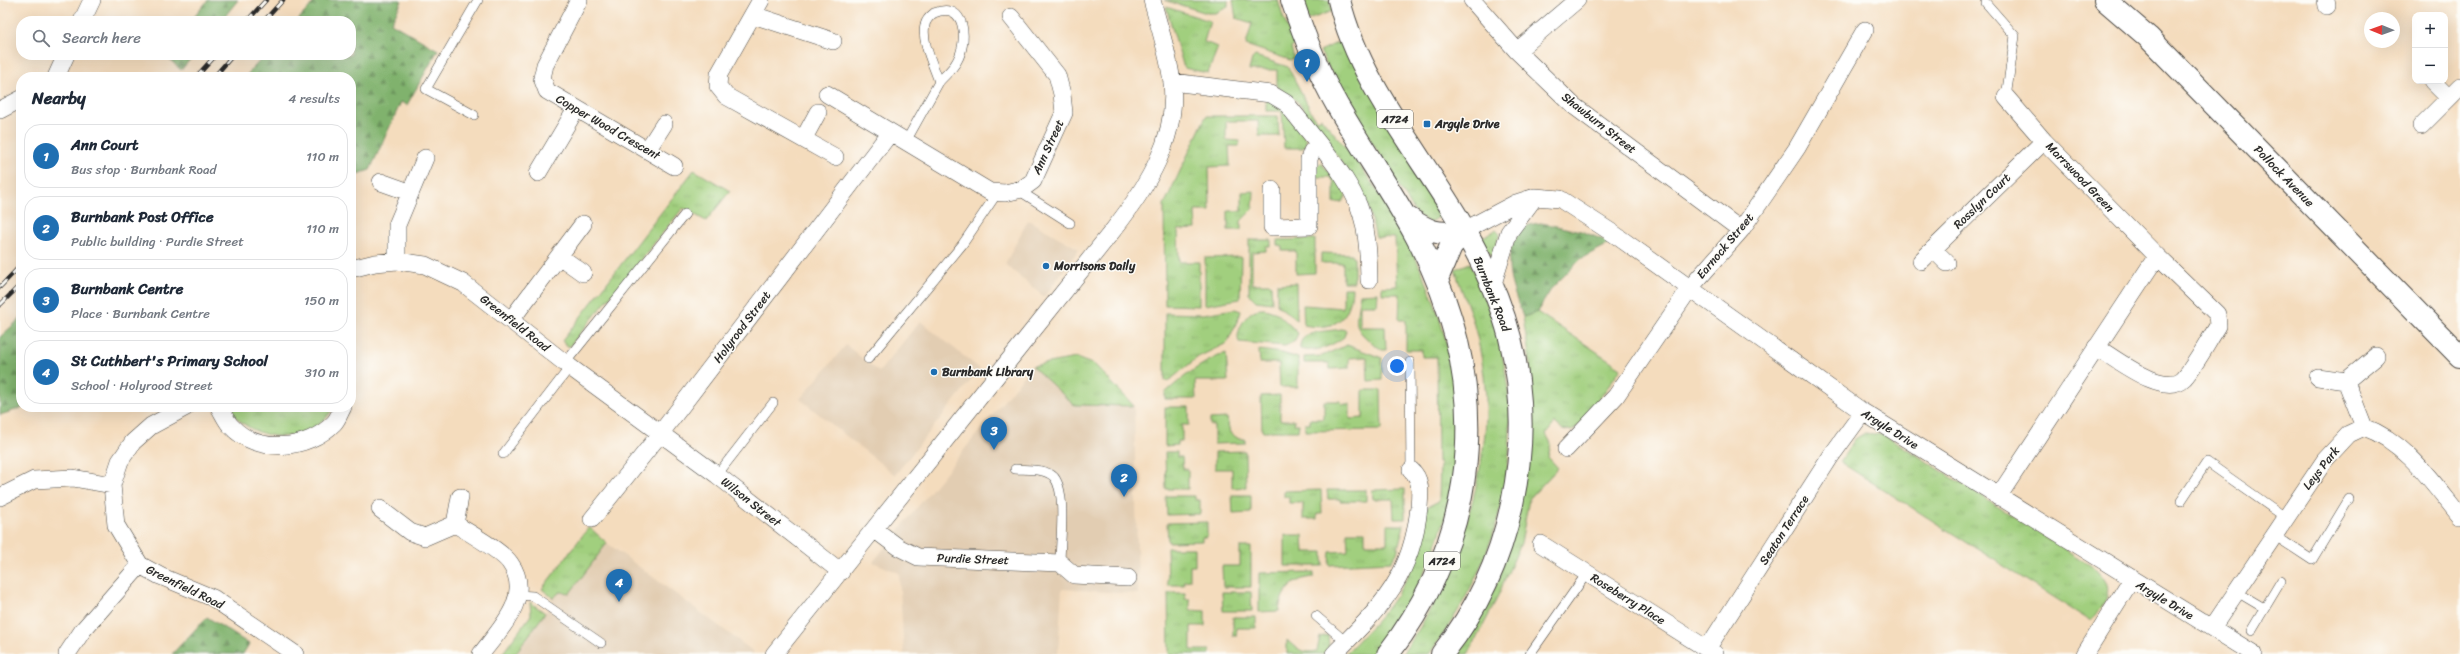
<!DOCTYPE html>
<meta charset="utf-8">
<style>
body{margin:0;font-family:Sriracha,sans-serif;background:#f6f6f7;color:#1f2937}
.controls{position:absolute;right:12px;top:12px;display:grid;overflow:hidden;border-radius:8px;box-shadow:0 4px 16px #0002}
.controls button{width:36px;height:36px;display:grid;place-items:center;padding:0;border:0;border-bottom:1px solid #e0e1e3;background:#fff;color:#1f2937;font:20px sans-serif}
.compass{position:absolute;left:2364px;top:12px;width:36px;height:36px;border-radius:50%;background:#fff;box-shadow:0 4px 16px #0002;rotate:271deg}
.you{position:absolute;left:1397px;top:366px;width:14px;height:14px;margin:-10px;border:3px solid #fff;border-radius:50%;background:#1a73e8;box-shadow:0 0 0 6px #1a73e833}
.badge{display:grid;place-items:center;width:26px;height:26px;border-radius:50%;background:#1f6fb2;color:#fff;font-size:13px;font-weight:700}
.pin{position:absolute;translate:-50% -33px;filter:drop-shadow(0 1px 2px #0008)}
.pin::after{content:'';position:absolute;top:21px;width:14px;height:12px;background:inherit;clip-path:polygon(0 0,100% 0,50% 100%)}
.list{margin:0;padding:0;list-style:none}
h2{display:flex;justify-content:space-between;align-items:center;height:52px;margin:0;padding:0 16px;font-size:17px}
h2 small{font-size:13px;font-weight:400;color:#747a83}
.list li{display:grid;grid-template-columns:26px 1fr auto;gap:12px;align-items:center;box-sizing:border-box;height:64px;margin:0 8px 8px;padding:0 8px;border:1px solid #e0e1e3;border-radius:16px}
.list b{display:block;font-size:15px;white-space:nowrap}
.list p{margin:0;font-size:13px;white-space:nowrap;color:#747a83}
.list em{font-size:13px;font-style:normal;color:#747a83}
.icon{flex:none;width:22px;height:22px;fill:none;stroke:currentColor;stroke-width:2;stroke-linecap:round;stroke-linejoin:round}
.map{position:relative;flex:none;width:2460px;height:654px;overflow:hidden}
.search{position:absolute;background:#fff;box-shadow:0 4px 16px #0002;left:16px;top:16px;width:340px;height:44px;display:flex;align-items:center;gap:10px;box-sizing:border-box;padding:0 14px;border-radius:16px;color:#747a83;font-size:15px}
.panel{position:absolute;background:#fff;box-shadow:0 4px 16px #0002;left:16px;top:72px;width:340px;height:340px;border-radius:16px}
.map>svg:first-child{display:block}
.built{fill:#e2cdb2}
.grass{fill:url(#grass-tufts);stroke:#667d54}
.forest{fill:url(#forest-firs);stroke:#566e4c}
.lines{fill:none;stroke-linecap:round;stroke-linejoin:round}
.lane-casing{stroke:#494641;stroke-width:10}
.street-casing{stroke:#494641;stroke-width:18}
.secondary-casing{stroke:#494641;stroke-width:24}
.primary-casing{stroke:#494641;stroke-width:24}
.lane{stroke:#fff;stroke-width:9}
.street{stroke:#fff;stroke-width:17}
.secondary{stroke:#fff;stroke-width:22}
.primary{stroke:#fff;stroke-width:22}
.rail-casing{stroke:#2b2b2b;stroke-width:4.5}
.rail{stroke:#fdfcf7;stroke-width:3;stroke-dasharray:9;stroke-linecap:butt}
.poi-dot{fill:#1f6fb2;stroke:#fdfcf7;stroke-width:1.5}
.labels{text-anchor:middle;stroke-width:3;stroke-linejoin:round;paint-order:stroke}
.shield{fill:#fdfcf7;stroke:#6a6a68;stroke-width:1}
.shield-label{font-size:11px;font-weight:bold;fill:#2b2b2b}
.street-label{font-size:12px;fill:#2b2b2b;stroke:#fdfcf7}
.poi-label{font-size:12px;font-weight:bold;fill:#2b2b2b;stroke:#fdfcf7;text-anchor:start}
</style>
<div class="map">
<svg width="2460" height="654" viewBox="0 0 2460 654">
<defs>
<pattern id="grass-tufts" width="24" height="20" patternUnits="userSpaceOnUse"><rect width="24" height="20" fill="#a1cf7e"/><path d="M3 7l-1-3M5 7V3M7 7l1-3M15 17l-1-3M17 17v-4M19 17l1-3" fill="none" stroke="#8bb26d"/></pattern>
<pattern id="forest-firs" width="22" height="20" patternUnits="userSpaceOnUse"><rect width="22" height="20" fill="#80b26d"/><path d="M5 1l3.5 6h-7zM16 11l3.5 6h-7z" fill="#69915a"/></pattern>
</defs>
<rect width="100%" height="100%" fill="#fdfcf7"/>
<filter id="ink" filterUnits="userSpaceOnUse"><feTurbulence type="fractalNoise" baseFrequency=".025" numOctaves="2"/><feDisplacementMap in="SourceGraphic" scale="8" xChannelSelector="R" yChannelSelector="G"/><feConvolveMatrix kernelMatrix="1 2 1 2 8 2 1 2 1" color-interpolation-filters="sRGB"/></filter>
<filter id="wash" filterUnits="userSpaceOnUse"><feTurbulence type="fractalNoise" baseFrequency=".012" numOctaves="4" result="noise"/><feDisplacementMap in="SourceGraphic" scale="16" xChannelSelector="R" yChannelSelector="G"/><feGaussianBlur stdDeviation="0.9" result="paint"/><feColorMatrix in="noise" values="0 0 0 0 0 0 0 0 0 0 0 0 0 0 0 0 0 1.4 0 .05"/><feComposite in="paint" operator="in"/></filter>
<g filter="url(#wash)">
<rect width="100%" height="100%" fill="#f4dcbd"/>
<path class="built" d="M1028,220L1079,249L1044,297L1005,264Z
M920,321L980,369L895,475L800,399L846,345L879,372Z
M1032,366L1074,405L1134,406L1138,594L1062,589L1058,654H904L899,573L873,562Z
M607,543L754,652L751,654H515L545,613L555,595L560,592H570Z"/>
<path class="grass" d="M1164,0H1228V7L1215,13H1207Z
M1233,0H1278L1283,17L1295,45L1291,48L1294,58L1290,60L1246,45L1252,23L1236,18Z
M1302,0H1329L1332,11L1308,20Z
M1166,7L1210,21L1204,42L1218,47L1208,73L1184,68Z
M1343,40L1443,214L1430,223L1416,214L1342,94L1320,51Z
M1255,56L1288,67L1316,121L1321,118C1462,278 1515,474 1374,654H1345C1394,605 1417,578 1427,507L1439,501L1440,462H1438L1437,357H1422V350H1406V320H1399L1400,294H1382V287L1397,286L1395,238L1376,237L1368,205L1355,181L1298,102L1277,87V70H1249L1252,59Z
M1266,99L1282,108L1306,139V145L1303,148H1284L1282,111H1266Z
M1206,116H1278L1279,136H1259L1258,121H1226V140L1240,141L1239,146H1229L1230,166L1209,167L1210,211H1195L1196,229L1178,230L1179,262H1199V306L1165,305L1164,205Z
M1321,163L1344,189L1346,197L1342,202L1334,203V182L1330,177H1316V166Z
M694,170L730,191L706,221L683,208L569,347L562,341Z
M1254,191L1253,209L1241,221V230H1228V211H1242V192Z
M1496,230L1500,234L1491,257L1481,238Z
M1315,239V273L1296,274V251H1282V246L1277,245V240Z
M1249,240H1271V246H1266V251L1252,252V284H1271L1272,303L1256,301L1249,294Z
M1321,253L1352,254L1354,258V282H1343V263H1321Z
M1241,257L1240,299L1205,305V258Z
M1470,263C1536,398 1519,535 1429,654H1402C1450,591 1494,466 1485,386C1483,362 1478,336 1470,312C1465,298 1459,284 1455,269Z
M1296,283L1297,320L1277,305V284Z
M1343,288H1352C1351,318 1335,332 1304,325L1303,305L1343,308Z
M1378,293L1377,305H1360V327H1385L1386,350H1382C1353,329 1354,329 1360,294Z
M1235,309L1241,311L1240,315L1227,343L1198,357L1170,380L1165,381V313L1203,314Z
M1265,309L1277,313L1298,333L1295,341L1285,346L1239,342C1235,334 1244,317 1252,312C1256,309 1260,309 1265,309Z
M1537,312L1621,368L1584,421L1572,431L1562,429L1555,423L1546,434L1551,443L1548,457L1558,468L1529,499L1521,543L1493,607L1468,654H1454L1484,609L1500,575L1529,459L1531,409L1530,361L1523,317Z
M1341,329L1346,330L1344,337C1332,346 1315,353 1300,349C1298,329 1328,332 1341,329Z
M1347,345L1382,358V380L1368,381L1367,357L1349,358V368L1330,369L1329,363H1304V357L1322,356Z
M1259,350L1282,353L1298,358V387H1280L1279,363H1260Z
M1226,353L1228,381H1195L1196,399H1165V393C1184,376 1202,362 1226,353Z
M1076,358L1095,365L1134,406L1074,405L1032,366Z
M1363,390H1381L1382,430L1305,431V424H1310V419H1324V401H1341L1342,404H1350V419L1363,418Z
M1280,395V420H1295L1294,424H1299L1298,431H1262L1261,396Z
M230,407H334C310,448 253,444 228,408Z
M1165,407H1189V425H1182V441H1177V445L1165,446Z
M1227,418L1230,433L1239,439H1245V443L1214,444V425H1210V419Z
M1865,433L1885,435L2096,569C2117,590 2106,601 2092,622L1840,462L1855,439Z
M1245,451L1246,487L1232,488V469H1215V452Z
M1165,452H1177V457H1182L1183,469H1188V489H1166Z
M1405,489V519H1394L1393,499H1373L1372,490Z
M1321,490L1322,514H1317V519H1303V503H1289V497H1284V491Z
M1327,490H1366V501H1340V499H1328Z
M1232,495H1251V513L1233,514Z
M1166,496H1195V500H1200V514L1167,515Z
M1207,522V537H1202V541L1168,542L1167,523Z
M1387,525H1404L1397,553L1391,562L1329,565L1330,552L1348,551L1347,532H1365V544H1387Z
M589,527L607,543L570,593L560,592L553,598L542,589Z
M1285,535H1303L1304,552H1323V566H1285Z
M1240,547H1251V587H1223L1222,566H1240Z
M1167,548H1195V566H1190V580L1184,581V585H1168Z
M1314,572V577C1294,578 1281,591 1279,611L1259,612V573Z
M1222,592H1251L1252,611H1223Z
M1168,593H1185V599H1190V610L1205,611V626H1191V650H1210V654H1169Z
M530,602L545,613L515,654H502L531,615Z
M1233,617H1256V628H1237L1236,636H1233Z
M1328,635L1329,647L1323,654H1287V640C1296,649 1304,654 1317,651L1320,637Z"/>
<path class="forest" d="M208,0H238L221,21H191Z
M316,0H400L402,1L391,23L438,50L407,105L401,102L370,170L351,176V77H245L265,55H351V21H297Z
M165,55H194L181,70Z
M1541,223L1581,231L1609,242L1607,245L1582,258L1552,288L1537,312L1523,317C1514,291 1502,267 1514,241C1520,228 1527,224 1541,223Z
M21,318V407H25L0,415V337Z
M207,617L249,644L243,654H172Z"/>
</g>
<g filter="url(#ink)">
<g class="lines">
<defs>
<path id="lane" d="M1986,3L2015,36L2006,97
M474,115L426,89L478,0
M905,143L939,82C934,66 921,42 925,25C926,20 930,16 934,13C967,0 968,42 957,61C953,69 945,75 939,82
M1018,190L1070,223
M868,359L962,245L998,192
M566,362L685,214
M1410,362L1411,470
M503,454L570,367
M1015,469C1026,470 1045,468 1054,477C1067,493 1060,542 1060,563
M717,475L773,403
M2181,501L2207,462L2285,517
M2274,535L2312,560L2349,499
M2237,592L2264,608
M518,595L533,596L601,643
M1316,616L1346,642
M2251,631L2281,581
M1530,654L1587,573"/>
<path id="street" d="M579,0L545,65L542,78L547,91L674,166
M761,0L719,74L718,86L726,96L835,157
M1472,0L1517,51L1574,106L1741,230
M2326,0L2327,6
M753,15L833,41
M82,21L92,0
M1517,51L1577,0
M56,77L66,55
M2432,81L2449,98
M1172,82L1271,94L1286,103L1319,144L1312,151L1309,159V226L1272,227V190
M827,94L990,192L1005,193L1022,189L1033,181L1064,113L1062,94L1057,75L1011,17
M0,110L21,99
M2421,126L2460,87
M804,138L818,112
M1319,144C1360,195 1368,215 1369,280
M648,149L664,124
M538,173L576,109
M381,182L409,192
M1465,230L1516,203L1535,197L1560,199L1614,234L1863,412L2254,654
M1933,249L1947,263
M559,256L583,273
M397,261V225L425,158
M1921,261L2044,141
M351,269L375,263L397,261L425,265L463,283L570,367L717,475L841,572
M1492,287L1509,232L1535,197
M511,320L583,224
M2096,347C2115,358 2164,398 2184,378C2197,363 2207,343 2218,326L2217,314L2157,256
M2318,377L2346,381L2364,427
M2346,381L2376,356
M186,407L151,426L133,442L120,461L112,485L116,525L140,565L160,576L213,598L295,654
M219,407C223,413 226,421 231,426C257,455 308,450 334,423C338,419 340,412 343,407
M1566,449L1616,396L1690,288L1741,230L1797,148L1865,30
M0,497L34,480L73,478L112,485
M1998,497L2157,256L2044,141L2006,97
M380,509L410,532L425,537L455,524C468,532 503,552 510,563C534,596 500,629 481,654
M592,519L660,434L890,133
M455,524L460,497
M874,529L1114,229C1147,187 1178,138 1172,83C1169,55 1159,27 1152,0
M1541,544L1715,654
M2212,628L2325,460L2349,434L2364,427C2406,442 2433,483 2460,516
M1707,649L1831,456L1863,412
M67,654L83,630L140,565
M774,654L874,529L898,547L918,557L1060,563L1074,575L1128,578
M1334,654C1382,606 1412,577 1419,507C1420,494 1422,479 1411,470
M2085,654L2131,580"/>
<path id="secondary" d="M2105,0L2148,37L2460,356"/>
<path id="primary" d="M1292,0C1304,36 1318,72 1337,105C1362,149 1391,190 1415,234C1491,374 1486,526 1388,654
M1339,0C1358,79 1414,146 1455,214C1478,252 1499,295 1510,338C1537,445 1511,568 1442,654
M1405,216C1428,231 1437,237 1465,230
M1437,279L1451,246L1465,230"/>
</defs>
<use href="#lane" class="lane-casing"/>
<use href="#street" class="street-casing"/>
<use href="#secondary" class="secondary-casing"/>
<use href="#primary" class="primary-casing"/>
<use href="#lane" class="lane"/>
<use href="#street" class="street"/>
<use href="#secondary" class="secondary"/>
<use href="#primary" class="primary"/>
<defs>
<path id="rail" d="M247,21L266,0
M264,21L283,0
M196,77L216,55
M214,77L233,55
M0,287L21,265
M0,305L21,284"/>
</defs>
<use href="#rail" class="rail-casing"/>
<use href="#rail" class="rail"/>
</g>
</g>
<g class="poi-dot">
<rect x="1423" y="120" width="8" height="8" rx="2"/>
<circle cx="1046" cy="266" r="4"/>
<circle cx="934" cy="372" r="4"/>
</g>
<g class="labels">
<g class="shield">
<rect x="1377" y="110" width="36" height="18" rx="3"/>
<rect x="1424" y="552" width="36" height="18" rx="3"/>
</g>
<g class="shield-label">
<text x="1395" y="123">A724</text>
<text x="1442" y="565">A724</text>
</g>
<g class="street-label">
<text transform="translate(1599 123) rotate(38)" y="4">Shawburn Street</text>
<text transform="translate(608 127) rotate(30)" y="4">Copper Wood Crescent</text>
<text transform="translate(1048 147) rotate(-65)" y="4">Ann Street</text>
<text transform="translate(2284 176) rotate(46)" y="4">Pollock Avenue</text>
<text transform="translate(2080 177) rotate(46)" y="4">Marrswood Green</text>
<text transform="translate(1982 201) rotate(-44)" y="4">Rosslyn Court</text>
<text transform="translate(1725 246) rotate(-50)" y="4">Earnock Street</text>
<text transform="translate(1492 294) rotate(68)" y="4">Burnbank Road</text>
<text transform="translate(515 323) rotate(38)" y="4">Greenfield Road</text>
<text transform="translate(742 327) rotate(-53)" y="4">Holyrood Street</text>
<text transform="translate(1890 429) rotate(32)" y="4">Argyle Drive</text>
<text transform="translate(2321 468) rotate(-52)" y="4">Leys Park</text>
<text transform="translate(751 502) rotate(38)" y="4">Wilson Street</text>
<text transform="translate(1784 530) rotate(-57)" y="4">Seaton Terrace</text>
<text transform="translate(973 559) rotate(2)" y="4">Purdie Street</text>
<text transform="translate(185 587) rotate(26)" y="4">Greenfield Road</text>
<text transform="translate(1628 599) rotate(32)" y="4">Roseberry Place</text>
<text transform="translate(2165 600) rotate(31)" y="4">Argyle Drive</text>
</g>
<g class="poi-label">
<text x="1435" y="128">Argyle Drive</text>
<text x="1054" y="270">Morrisons Daily</text>
<text x="942" y="376">Burnbank Library</text>
</g>
</g>
</svg>
<div class="controls">
<button>+</button>
<button>−</button>
</div>
<svg class="compass" viewBox="-18 -18 36 36"><path d="M0-13l5 13h-10z" fill="#e53935"/><path d="M0 13l5-13h-10z" fill="#747a83"/></svg>
<div class="you"></div>
<div class="pin badge" style="left:1307px;top:82px">1</div>
<div class="pin badge" style="left:1124px;top:497px">2</div>
<div class="pin badge" style="left:994px;top:450px">3</div>
<div class="pin badge" style="left:619px;top:602px">4</div>
<div class="search"><svg class="icon" aria-label="search" viewBox="0 0 24 24"><circle cx="10" cy="10" r="6"/><path d="M15 15l6 6"/></svg>Search here</div>
<section class="panel">
<h2>Nearby<small>4 results</small></h2>
<ul class="list">
<li><span class="badge">1</span><div><b>Ann Court</b><p>Bus stop · Burnbank Road</p></div><em>110 m</em></li>
<li><span class="badge">2</span><div><b>Burnbank Post Office</b><p>Public building · Purdie Street</p></div><em>110 m</em></li>
<li><span class="badge">3</span><div><b>Burnbank Centre</b><p>Place · Burnbank Centre</p></div><em>150 m</em></li>
<li><span class="badge">4</span><div><b>St Cuthbert's Primary School</b><p>School · Holyrood Street</p></div><em>310 m</em></li>
</ul>
</section>
</div>
